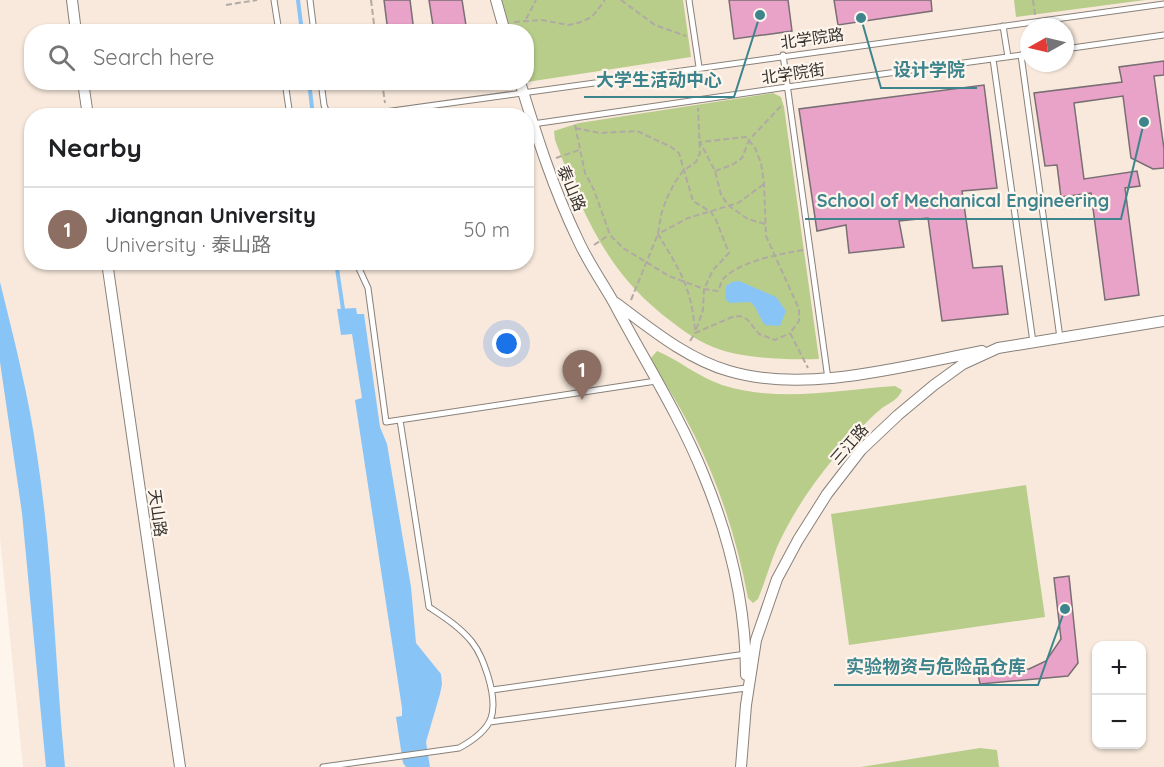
<!DOCTYPE html>
<meta charset="utf-8">
<style>
body{margin:0;font-family:Quicksand,"Noto Sans SC",sans-serif;background:#f2f2f2;color:#202124}
.controls{position:absolute;right:18px;bottom:18px;display:grid;overflow:hidden;border-radius:12px;box-shadow:0 2px 4px #0004}
.controls button{width:54px;height:54px;display:grid;place-items:center;padding:0;border:0;border-bottom:2px solid #e0e0e0;background:#fff;color:#202124;font:30px sans-serif}
.compass{position:absolute;left:1020px;top:18px;width:54px;height:54px;border-radius:50%;background:#fff;box-shadow:0 2px 4px #0004;rotate:262deg}
.you{position:absolute;left:507px;top:344px;width:21px;height:21px;margin:-15px;border:4px solid #fff;border-radius:50%;background:#1a73e8;box-shadow:0 0 0 9px #1a73e833}
.badge{display:grid;place-items:center;width:39px;height:39px;border-radius:50%;background:#db2777;color:#fff;font-size:20px;font-weight:700}
.pin{position:absolute;translate:-50% -50px;filter:drop-shadow(0 2px 3px #0008)}
.pin::after{content:'';position:absolute;top:32px;width:21px;height:18px;background:inherit;clip-path:polygon(0 0,100% 0,50% 100%)}
.list{margin:0;padding:0;list-style:none}
h2{display:flex;justify-content:space-between;align-items:center;height:78px;margin:0;padding:0 24px;font-size:26px}
h2 small{font-size:20px;font-weight:400;color:#757577}
.list li{display:grid;grid-template-columns:39px 1fr auto;gap:18px;align-items:center;box-sizing:border-box;height:84px;padding:0 24px;border-top:2px solid #e0e0e0}
.list b{display:block;font-size:22px;white-space:nowrap}
.list p{margin:0;font-size:20px;white-space:nowrap;color:#757577}
.list em{font-size:20px;font-style:normal;color:#757577}
.icon{flex:none;width:33px;height:33px;fill:none;stroke:currentColor;stroke-width:2;stroke-linecap:round;stroke-linejoin:round}
.map{position:relative;flex:none;width:1164px;height:767px;overflow:hidden}
.search{position:absolute;background:#fff;box-shadow:0 2px 4px #0004;left:24px;top:24px;width:510px;height:66px;display:flex;align-items:center;gap:15px;box-sizing:border-box;padding:0 21px;border-radius:24px;color:#757577;font-size:22px}
.panel{position:absolute;background:#fff;box-shadow:0 2px 4px #0004;left:24px;top:108px;width:510px;height:162px;border-radius:24px}
.map>svg:first-child{display:block}
.built{fill:#f8e9dc;fill-rule:evenodd}
.green{fill:#b8cd8a}
.water{fill:#89c4f7}
.lines{fill:none;stroke-linecap:round;stroke-linejoin:round}
.stream{stroke:#89c4f7;stroke-width:4}
.building{fill:#e9a3c8;stroke:#786e73;stroke-width:1.5}
.service-casing{stroke:#89817a;stroke-width:7}
.minor-casing{stroke:#89817a;stroke-width:12}
.path{stroke:#b1aaa4;stroke-width:2;stroke-dasharray:6 3;stroke-linecap:butt}
.service{stroke:#fff;stroke-width:5}
.minor{stroke:#fff;stroke-width:10}
.labels{text-anchor:middle;stroke-width:4.5;stroke-linejoin:round;paint-order:stroke}
.street-label{font-size:16px;fill:#383531;stroke:#fef5ed}
.leader{fill:none;stroke:#3d848d;stroke-width:2}
.callout-dot{fill:#3d848d;stroke:#fef5ed;stroke-width:2}
.callout-label{font-size:18px;text-anchor:middle;font-weight:bold;fill:#3d848d;stroke:#fef5ed;stroke-width:4.5;stroke-linejoin:round;paint-order:stroke}
</style>
<div class="map">
<svg width="1164" height="767" viewBox="0 0 1164 767">
<rect width="100%" height="100%" fill="#fef5ed"/>
<path class="built" d="M0,0H1164V767H23L0,538ZM1029,27H1065V63H1029ZM32,32H526V82H32ZM32,116H526V262H32ZM1096,646H1142V744H1096Z"/>
<path class="green" d="M502,0H683L691,57L527,82L526,32L511,31Z
M1014,0H1145L1016,17Z
M773,93L781,97L784,107L819,359C789,360 758,359 728,352C708,347 688,335 672,322C606,273 583,214 555,140L554,131L579,123Z
M657,351C679,360 698,377 722,385C779,403 837,390 895,386L902,390C898,400 891,402 882,408C864,423 849,441 834,458C812,484 791,516 777,547C770,564 765,582 758,599L753,603L748,598C732,513 702,436 653,365L651,358Z
M1026,485L1045,617L849,645L831,514Z
M980,748L997,750L999,767H861Z"/>
<path class="water" d="M739,281L776,297L786,311L780,326L765,325C759,318 758,308 750,302L730,303L725,299L726,286L732,282Z
M0,282C14,339 29,397 37,455C53,558 55,663 65,767H46L22,513L0,362Z
M356,308L357,314H364L380,427L387,444L411,587L416,643L441,674L442,684L440,694L426,742L430,767H406L403,763L396,717L402,716V708L355,400L362,398L352,334L341,335L337,309Z"/>
<g class="lines">
<path class="stream" d="M298,0L302,32
M309,82L313,116
M336,262L343,309"/>
</g>
<path class="building" d="M384,0H410L414,32H388Z
M429,0H462L467,32H434Z
M729,0H788L792,31L734,39Z
M834,0H931L932,11L838,25Z
M1164,61V75L1154,76L1164,149V168L1153,169L1131,158L1123,96L1074,103L1084,179L1137,171L1140,186L1125,188L1139,295L1105,300L1091,193L1061,197L1057,165L1045,166L1034,93L1122,82L1119,67Z
M984,85L997,188L962,191L973,268L1002,266L1008,314L942,321L928,218L899,221L904,247L849,253L846,225L817,231L799,109Z
M1069,576L1078,663L1068,676L980,684L978,674L1029,669L1046,661L1061,639L1054,578Z"/>
<g class="lines">
<defs>
<path id="service" d="M274,0L279,32
M310,0L314,32
M689,0L699,67
M1003,26L1008,57
M1065,49L1164,35
M783,55L828,379
M1021,55L1060,338
M993,59L1033,342
M285,82L290,116
M321,82L324,105L328,116
M356,116L1164,4
M526,125L787,87L1029,54
M356,262L368,288L386,422L656,381
M492,690L746,654
M490,722L746,688
M323,767L459,748C494,729 499,713 488,676C484,664 480,652 472,642C460,627 444,617 429,607L400,420"/>
<path id="minor" d="M72,0L76,32
M496,0L505,32
M83,82L88,116
M520,82C537,137 553,188 578,240C588,262 602,282 614,303C644,360 680,416 704,476C730,539 746,607 746,675
M107,262L180,767
M616,303C651,329 687,359 729,371C806,394 904,366 982,351
M741,767L746,705L756,640L777,579L798,540L827,494L861,450L898,415L934,385L963,364L998,348L1164,321"/>
</defs>
<use href="#service" class="service-casing"/>
<use href="#minor" class="minor-casing"/>
<path class="path" d="M371,0L375,32
M621,0L655,25L686,36
M1033,0L1035,15
M226,5L257,0
M526,19L536,0
M514,22L542,20L568,25L578,23L592,17L605,0
M382,82L385,103
M575,125L585,173L594,190L610,235L623,248L669,276L704,289L718,291C720,287 721,281 724,278C741,261 780,254 803,250
M575,128L600,133L637,131L671,147L679,153L693,201L711,212L716,220L729,253L713,270L704,289L703,310L695,333
M556,158L579,150
M715,171L732,165L742,158L749,140L781,106
M765,224L748,219L729,206L721,195L715,171L700,142L746,137L755,148L761,163L764,183L766,236L799,309V321L790,333L808,368
M594,245L609,235
M631,300L658,234L661,215L666,200L675,182L683,171L696,162L700,153L698,108
M695,330C691,286 680,271 658,234L688,218L738,203L764,184
M690,341L695,333L732,317L740,316L747,319L759,334L775,340L790,333"/>
<use href="#service" class="service"/>
<use href="#minor" class="minor"/>
</g>
<g class="labels">
<g class="street-label">
<text transform="translate(812 38) rotate(-8)" y="6">北学院路</text>
<text transform="translate(793 73) rotate(-8)" y="6">北学院街</text>
<text transform="translate(572 188) rotate(67)" y="6">泰山路</text>
<text transform="translate(849 444) rotate(-49)" y="6">三江路</text>
<text transform="translate(158 513) rotate(82)" y="6">天山路</text>
</g>
</g>
<path class="leader" d="M861 18L881 88H977M760 15L734 97H584M1144 122L1121 219H805M1065 609L1038 685H834"/>
<g class="callout-dot">
<circle cx="861" cy="18" r="6"/>
<circle cx="760" cy="15" r="6"/>
<circle cx="1144" cy="122" r="6"/>
<circle cx="1065" cy="609" r="6"/>
</g>
<g class="callout-label">
<text x="929" y="76">设计学院</text>
<text x="659" y="86">大学生活动中心</text>
<text x="963" y="207">School of Mechanical Engineering</text>
<text x="936" y="673">实验物资与危险品仓库</text>
</g>
</svg>
<div class="controls">
<button>+</button>
<button>−</button>
</div>
<svg class="compass" viewBox="-18 -18 36 36"><path d="M0-13l5 13h-10z" fill="#e53935"/><path d="M0 13l5-13h-10z" fill="#757577"/></svg>
<div class="you"></div>
<div class="pin badge" style="left:582px;top:400px;background:#8d6e63">1</div>
<div class="search"><svg class="icon" aria-label="search" viewBox="0 0 24 24"><circle cx="10" cy="10" r="6"/><path d="M15 15l6 6"/></svg>Search here</div>
<section class="panel">
<h2>Nearby<small></small></h2>
<ul class="list">
<li><span class="badge" style="background:#8d6e63">1</span><div><b>Jiangnan University</b><p>University · 泰山路</p></div><em>50 m</em></li>
</ul>
</section>
</div>
